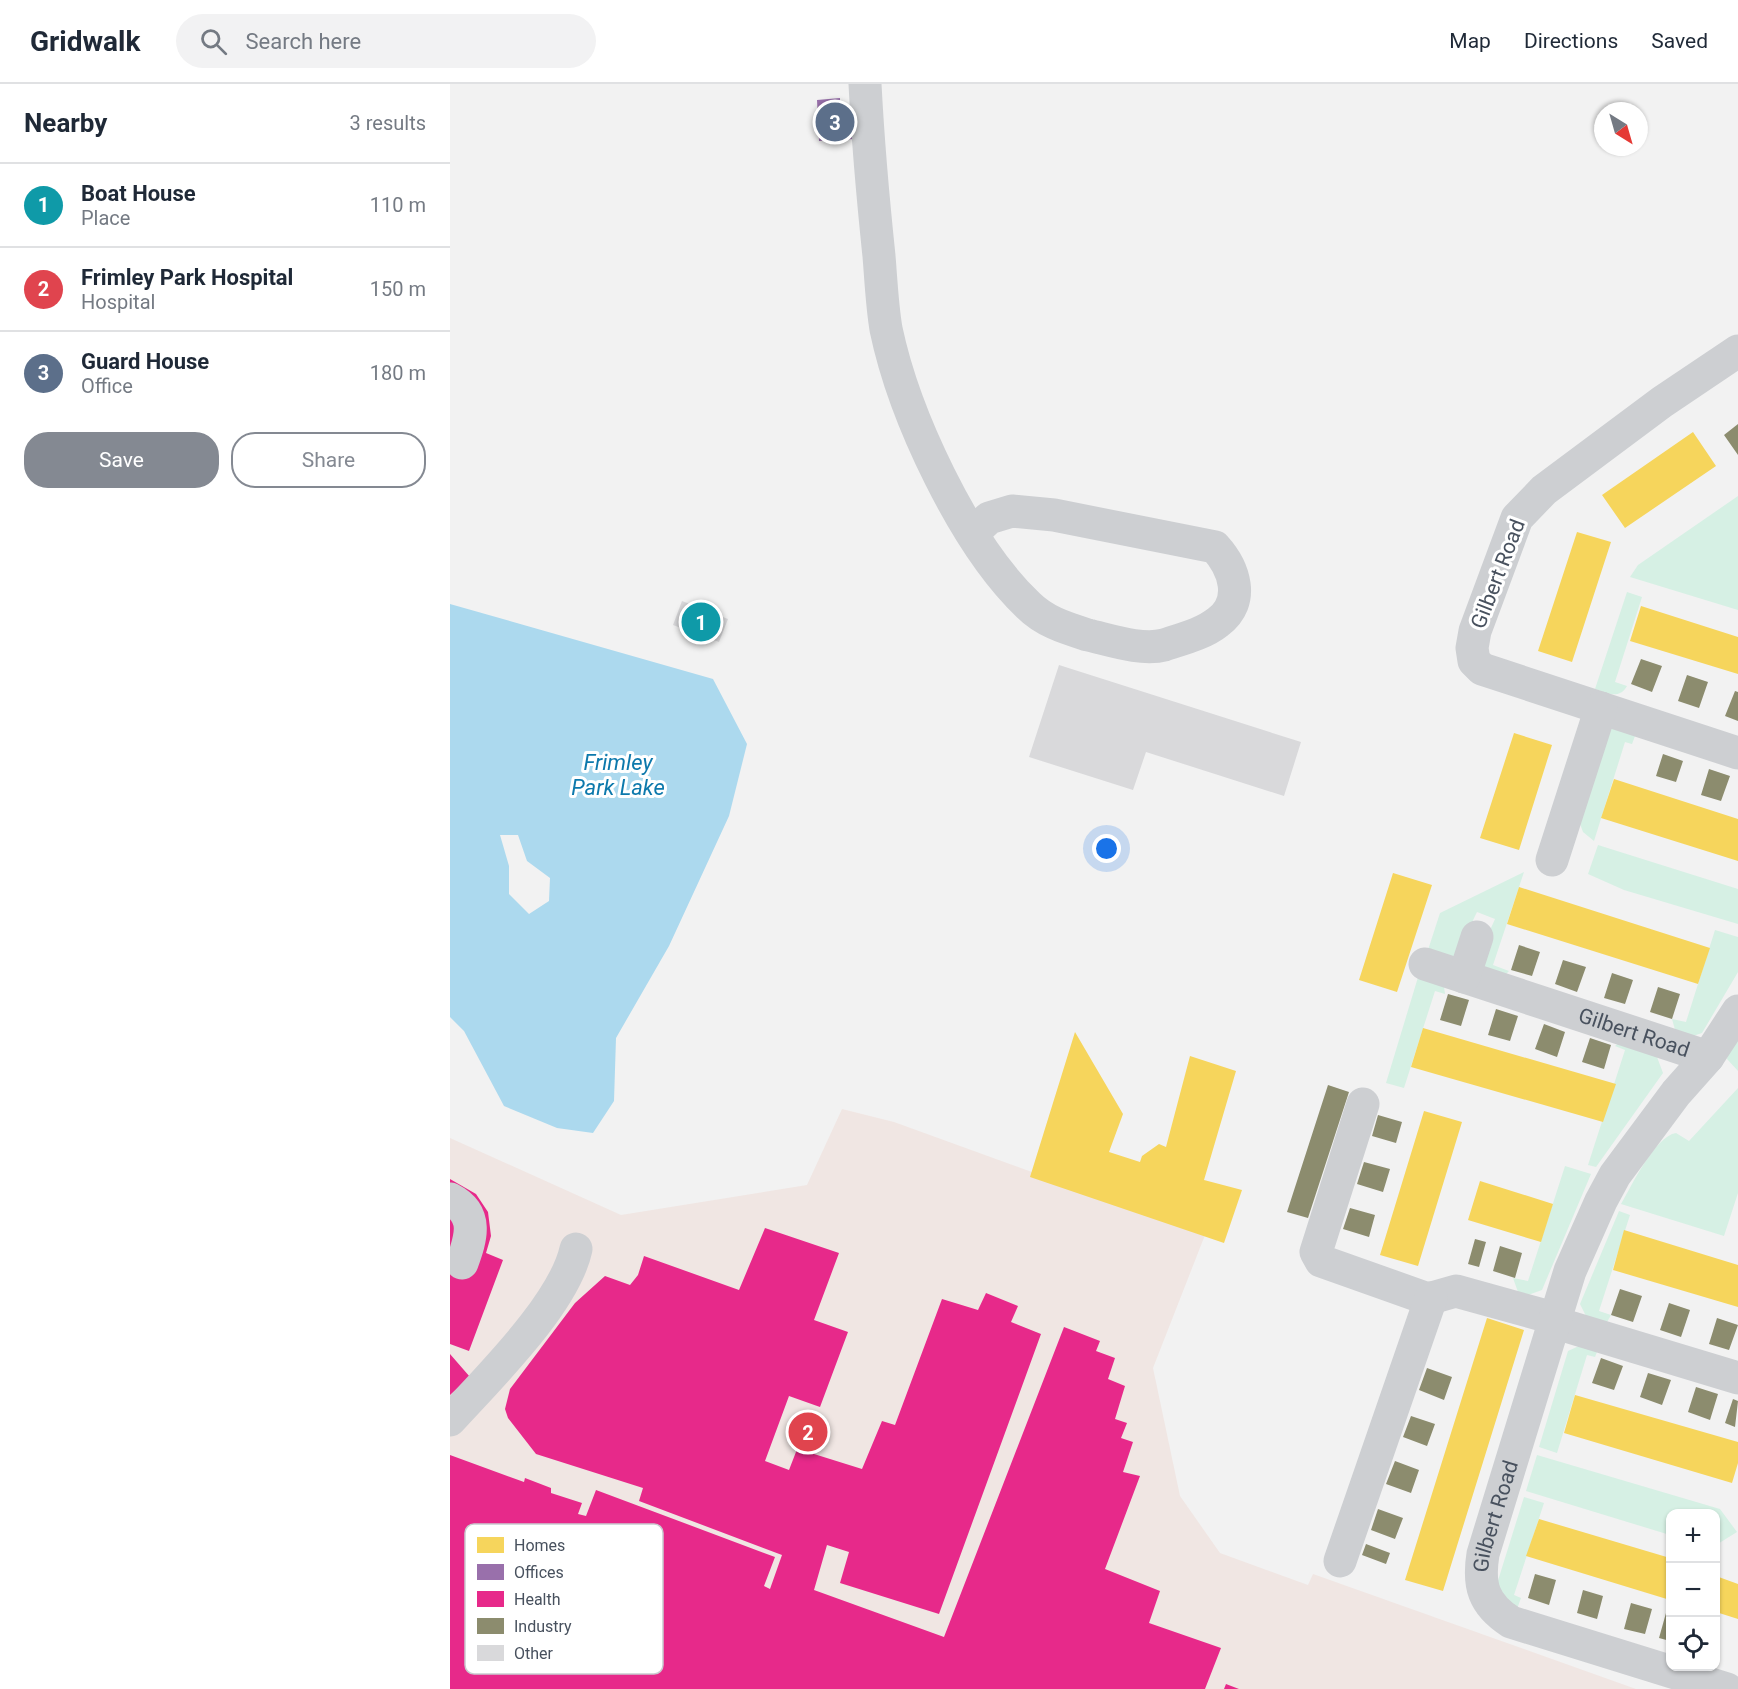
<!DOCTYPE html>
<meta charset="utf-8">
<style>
body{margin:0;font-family:Roboto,sans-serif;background:#f2f2f3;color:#1f2937}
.controls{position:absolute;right:18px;bottom:18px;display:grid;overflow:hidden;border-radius:12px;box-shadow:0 2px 4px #0004}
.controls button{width:54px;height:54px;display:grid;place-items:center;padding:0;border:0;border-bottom:2px solid #e0e1e3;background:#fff;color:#1f2937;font:30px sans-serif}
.compass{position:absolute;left:1144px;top:18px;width:54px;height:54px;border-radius:50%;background:#fff;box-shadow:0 2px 4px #0004;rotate:143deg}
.you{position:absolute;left:657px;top:765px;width:21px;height:21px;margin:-15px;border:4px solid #fff;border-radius:50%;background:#1a73e8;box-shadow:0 0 0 9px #1a73e833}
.badge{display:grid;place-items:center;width:39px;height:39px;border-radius:50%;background:#848992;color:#fff;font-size:20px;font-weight:700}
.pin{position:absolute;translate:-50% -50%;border:3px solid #fff;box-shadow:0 2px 6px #0006}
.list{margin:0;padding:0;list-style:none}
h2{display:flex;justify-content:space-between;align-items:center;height:78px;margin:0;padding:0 24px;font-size:26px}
h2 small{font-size:20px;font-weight:400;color:#747a83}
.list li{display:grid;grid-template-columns:39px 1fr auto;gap:18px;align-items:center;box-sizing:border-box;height:84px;padding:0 24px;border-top:2px solid #e0e1e3}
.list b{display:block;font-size:22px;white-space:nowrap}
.list p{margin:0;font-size:20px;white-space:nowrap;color:#747a83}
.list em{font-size:20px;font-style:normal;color:#747a83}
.actions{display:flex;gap:12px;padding:18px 24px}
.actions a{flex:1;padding:14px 0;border:2px solid #848992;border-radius:24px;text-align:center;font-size:21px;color:#848992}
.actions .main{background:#848992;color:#fff}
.icon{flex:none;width:33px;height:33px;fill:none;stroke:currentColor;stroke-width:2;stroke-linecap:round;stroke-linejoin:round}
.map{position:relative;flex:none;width:1288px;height:1605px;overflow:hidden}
header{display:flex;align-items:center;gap:36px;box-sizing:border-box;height:84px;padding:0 30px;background:#fff;border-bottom:2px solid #e0e1e3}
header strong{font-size:28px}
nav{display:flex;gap:33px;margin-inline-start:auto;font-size:21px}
.search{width:420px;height:54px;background:#f2f2f3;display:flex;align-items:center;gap:15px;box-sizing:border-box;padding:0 21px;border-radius:33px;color:#747a83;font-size:22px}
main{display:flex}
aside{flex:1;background:#fff}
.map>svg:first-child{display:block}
.medical{fill:#f0e6e3}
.green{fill:#d6f0e4}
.water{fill:#acd9ee;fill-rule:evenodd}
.homes{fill:#f6d55c}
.offices{fill:#9970ab}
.health{fill:#e7298a}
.industry{fill:#8c8c6e}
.building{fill:#d9d9db}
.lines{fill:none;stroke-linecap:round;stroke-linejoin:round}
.minor{stroke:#cdcfd2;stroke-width:33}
.labels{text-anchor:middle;stroke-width:6;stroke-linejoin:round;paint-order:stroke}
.street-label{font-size:21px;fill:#48515e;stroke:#fff}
.water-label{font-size:22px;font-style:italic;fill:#0d79ac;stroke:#fff}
.key{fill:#fff;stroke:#c8cbcf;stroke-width:1.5}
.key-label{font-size:16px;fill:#48515e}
</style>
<header>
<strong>Gridwalk</strong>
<div class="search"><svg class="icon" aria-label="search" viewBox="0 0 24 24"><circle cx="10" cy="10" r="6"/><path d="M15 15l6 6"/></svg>Search here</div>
<nav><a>Map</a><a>Directions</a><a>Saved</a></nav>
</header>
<main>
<aside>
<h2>Nearby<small>3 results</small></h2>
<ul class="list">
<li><span class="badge" style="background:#0f9aa8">1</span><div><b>Boat House</b><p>Place</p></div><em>110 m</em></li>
<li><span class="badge" style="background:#e0444e">2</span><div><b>Frimley Park Hospital</b><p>Hospital</p></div><em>150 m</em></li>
<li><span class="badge" style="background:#5c6f8a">3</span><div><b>Guard House</b><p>Office</p></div><em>180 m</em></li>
</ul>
<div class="actions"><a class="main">Save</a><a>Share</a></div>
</aside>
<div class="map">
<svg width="1288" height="1605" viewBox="0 0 1288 1605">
<rect width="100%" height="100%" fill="#f2f2f2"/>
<path class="medical" d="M392,1025L444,1038L755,1151L703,1284L730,1412L770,1469L858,1501L863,1490L1186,1605H0V1054L171,1131L357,1101Z"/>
<path class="green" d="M1288,412V526L1180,493L1188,481Z
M1177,508L1192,513L1165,598L1177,602C1169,616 1157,609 1145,605Z
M1164,642L1185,652L1182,660L1175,658L1144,757L1133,748L1129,737L1152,655Z
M1148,761L1288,805V840L1174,806L1138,790Z
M1074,788L1043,881L1059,887L1056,890L1036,885C1029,868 1038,851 1045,835L1027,828L1006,871L1003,873L977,869L990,829Z
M1265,846L1288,853V888L1252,949L1243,952L1226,949L1222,935L1236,938Z
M969,890L994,903L995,910L985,907L954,1004L936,999Z
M1288,955V987L1277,975L1278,970Z
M1171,957L1207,973L1213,989L1146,1083L1138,1081L1175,966L1165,962Z
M1288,1004V1109L1274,1152L1171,1120C1181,1103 1205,1052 1226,1049L1239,1057Z
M1115,1082L1141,1090L1092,1206L1078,1211L1068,1208L1063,1194L1078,1197Z
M1169,1127L1180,1131L1149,1227L1161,1231L1157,1238L1136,1232L1130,1220Z
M1131,1261L1147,1268L1145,1273L1137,1271L1107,1369L1089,1363L1118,1267Z
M1087,1371L1270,1425L1287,1448L1266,1461V1430H1220V1451L1076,1407Z
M1074,1413L1094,1419L1064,1511L1071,1514L1067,1525L1046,1503Z"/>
<path class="water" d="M0,520L263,595L297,660L279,732L219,862L166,954L164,1017L143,1049L107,1044L54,1022L14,947L0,933ZM50,751H68L77,777L100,794L99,817L79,830L59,810V782Z"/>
<path class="homes" d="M1243,348L1266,382L1175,444L1152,411Z
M1127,448L1161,458L1122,578L1088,567Z
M1191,522L1288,553V590L1180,557Z
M1064,649L1102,661L1069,766L1030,754Z
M1164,695L1288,735V777L1151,734Z
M943,789L982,801L947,908L909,896Z
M1069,803L1260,864L1248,900L1057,840Z
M973,944L1166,1000L1153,1038L961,983Z
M625,948L673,1030L659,1068L690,1078L692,1072L709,1060L716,1063L740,972L786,987L754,1096L792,1106L774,1159L580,1093Z
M974,1027L1012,1038L968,1182L930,1171Z
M1030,1097L1103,1120L1091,1158L1018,1136Z
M1174,1146L1288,1181V1223L1163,1186Z
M1037,1234L1074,1246L993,1507L955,1496Z
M1125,1311L1288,1358V1379L1282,1399L1114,1349Z
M1089,1435L1220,1474V1516L1076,1472Z
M1266,1492L1288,1500V1535L1266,1528Z"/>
<path class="offices" d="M390,14V22L402,21L404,55L369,57L367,16Z"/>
<path class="health" d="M0,1095L26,1110L38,1128L41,1152L36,1169L53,1176L19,1267L0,1260Z
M315,1144L389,1169L364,1236L398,1248L370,1323L339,1312L315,1377L339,1386L351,1355L367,1360L364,1370L412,1385L432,1337L445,1341L492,1215L528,1226L536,1209L568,1222L561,1238L591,1250L489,1530L390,1499L399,1468L377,1461L364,1506L494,1553L614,1243L650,1257L646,1267L665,1274L658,1295L675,1302L665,1335L677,1339L671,1354L683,1358L673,1388L690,1392L655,1485L710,1507L699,1539L771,1564L755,1605H0V1371L74,1398L75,1394L101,1404V1409L132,1419L128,1430L136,1432L146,1406L325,1473L314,1502L320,1505L332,1471L189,1417L193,1404L86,1370L58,1334L55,1325L60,1305L125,1219L155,1192L180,1201L188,1191L194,1172L289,1206Z
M0,1270L20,1293L0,1311Z
M776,1600L789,1605H774Z"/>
<path class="industry" d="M1288,340V371L1274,351Z
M1191,575L1212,582L1202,608L1181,600Z
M1237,591L1258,598L1249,624L1228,617Z
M1285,607L1288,608V637L1275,632Z
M1213,670L1233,677L1226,698L1206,692Z
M1259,685L1280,692L1271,717L1251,711Z
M1069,861L1090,868L1082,892L1061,886Z
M1113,876L1136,883L1127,908L1105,900Z
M1162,889L1183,896L1175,920L1154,914Z
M1208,903L1230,910L1222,935L1200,928Z
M998,910L1019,916L1011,942L990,936Z
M1046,925L1068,932L1060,957L1038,951Z
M1094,940L1115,948L1107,973L1085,965Z
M1140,954L1161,961L1154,985L1132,978Z
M878,1001L899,1008L858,1134L837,1128Z
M928,1031L952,1038L946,1059L922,1052Z
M914,1078L940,1085L933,1108L907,1100Z
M900,1124L925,1131L919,1153L893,1145Z
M1025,1155L1036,1158L1029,1183L1018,1180Z
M1050,1162L1072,1169L1065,1194L1043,1187Z
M1170,1205L1192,1212L1183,1238L1161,1231Z
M1219,1219L1240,1226L1231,1253L1210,1246Z
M1267,1234L1288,1241L1279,1266L1259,1260Z
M1151,1274L1173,1282L1164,1306L1142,1299Z
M977,1284L1002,1293L994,1316L969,1306Z
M1198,1289L1221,1296L1212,1321L1190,1313Z
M1246,1303L1268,1310L1260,1336L1238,1328Z
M1283,1315L1288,1317L1285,1343L1275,1339Z
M961,1332L985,1340L977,1362L953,1353Z
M945,1377L969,1386L961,1409L936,1400Z
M928,1425L953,1434L945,1455L921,1446Z
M916,1460L940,1469L936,1480L912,1471Z
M1085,1490L1106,1496L1099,1521L1078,1514Z
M1133,1506L1153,1512L1147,1535L1127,1529Z
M1181,1519L1202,1525L1195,1550L1174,1545Z
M1216,1529L1220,1530V1557L1209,1554Z"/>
<path class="building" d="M232,517L278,535L269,558L223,541Z
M609,581L851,658L834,712L696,668L683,706L579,673Z"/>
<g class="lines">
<g class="minor">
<path d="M415,0C418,58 423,115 429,172C431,196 432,221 436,245C454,331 514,460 578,521C595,538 616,544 638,551C660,556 692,567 714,561C732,555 753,550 768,538C796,517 784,484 765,463L604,431L562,427L539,434L522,450"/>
<path d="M1288,267L1212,318L1094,406L1067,434L1025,547L1022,564L1024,577L1032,585L1288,669"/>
<path d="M1102,776L1151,624"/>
<path id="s1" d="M975,880L1258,973"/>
<path d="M1014,893L1027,853"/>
<path d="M913,1020L866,1168L871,1177L978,1215L1006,1207L1107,1235"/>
<path d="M0,1115C29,1130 21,1154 12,1179"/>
<path d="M1106,1239L1288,1294"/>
<path d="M0,1336C39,1293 114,1220 126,1165"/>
<path d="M890,1477L981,1214"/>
<path id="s2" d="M1277,1605L1061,1538C1033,1520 1028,1501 1033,1470L1120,1187L1151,1117L1165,1091L1226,1009L1258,973L1288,927"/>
</g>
</g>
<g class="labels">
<g class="street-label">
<text transform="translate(1048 490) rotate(-69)" y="7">Gilbert Road</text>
<text dy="7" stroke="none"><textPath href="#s1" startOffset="220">Gilbert Road</textPath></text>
<text dy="7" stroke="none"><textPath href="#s2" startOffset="345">Gilbert Road</textPath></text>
</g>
<g class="water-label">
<text x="168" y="686">Frimley<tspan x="168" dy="25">Park Lake</tspan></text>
</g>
</g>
<rect x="15" y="1440" width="198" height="150" rx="9" class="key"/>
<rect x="27" y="1453" width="27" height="16" fill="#f6d55c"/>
<rect x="27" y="1480" width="27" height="16" fill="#9970ab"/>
<rect x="27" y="1507" width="27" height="16" fill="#e7298a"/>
<rect x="27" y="1534" width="27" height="16" fill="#8c8c6e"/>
<rect x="27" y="1561" width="27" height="16" fill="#d9d9db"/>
<g class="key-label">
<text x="64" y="1467">Homes</text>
<text x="64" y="1494">Offices</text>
<text x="64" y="1521">Health</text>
<text x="64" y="1548">Industry</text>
<text x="64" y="1575">Other</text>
</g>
</svg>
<div class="controls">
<button>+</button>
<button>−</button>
<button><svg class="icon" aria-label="locate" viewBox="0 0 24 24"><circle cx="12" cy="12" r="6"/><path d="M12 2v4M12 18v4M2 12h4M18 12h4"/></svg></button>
</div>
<svg class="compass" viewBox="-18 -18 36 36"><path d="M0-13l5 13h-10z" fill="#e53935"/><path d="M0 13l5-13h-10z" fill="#747a83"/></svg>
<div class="you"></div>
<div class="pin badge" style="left:251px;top:538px;background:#0f9aa8">1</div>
<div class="pin badge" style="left:358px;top:1348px;background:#e0444e">2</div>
<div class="pin badge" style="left:385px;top:38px;background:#5c6f8a">3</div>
</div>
</main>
